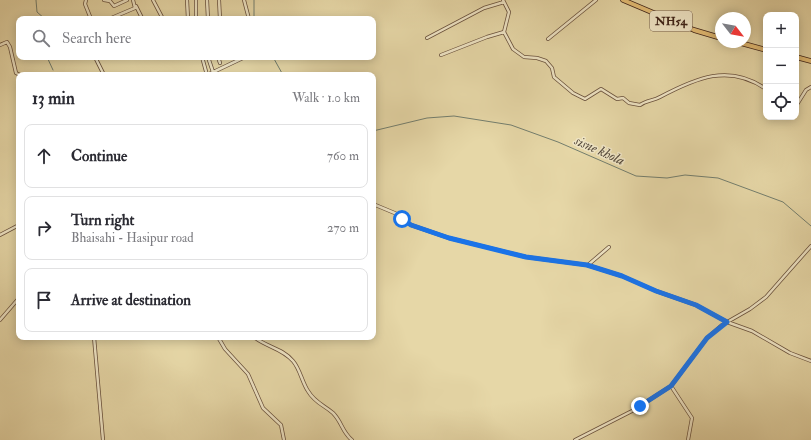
<!DOCTYPE html>
<meta charset="utf-8">
<style>
body{margin:0;font-family:"IM FELL Double Pica",serif;background:#f2f2f3;color:#2b2b33}
.controls{position:absolute;right:12px;top:12px;display:grid;overflow:hidden;border-radius:8px;box-shadow:0 2px 10px #0003}
.controls button{width:36px;height:36px;display:grid;place-items:center;padding:0;border:0;border-bottom:1px solid #e1e1e2;background:#fff;color:#2b2b33;font:20px sans-serif}
.compass{position:absolute;left:715px;top:12px;width:36px;height:36px;border-radius:50%;background:#fff;box-shadow:0 2px 10px #0003;rotate:121deg}
.stop{position:absolute;width:12px;height:12px;margin:-9px;border:3px solid #1a73e8;border-radius:50%;background:#fff}
.stop.end{background:#1a73e8;border-color:#fff;box-shadow:0 1px 4px #0008}
.list{margin:0;padding:0;list-style:none}
h2{display:flex;justify-content:space-between;align-items:center;height:52px;margin:0;padding:0 16px;font-size:17px}
h2 small{font-size:13px;font-weight:400;color:#7c7c81}
.list li{display:grid;grid-template-columns:26px 1fr auto;gap:12px;align-items:center;box-sizing:border-box;height:64px;margin:0 8px 8px;padding:0 8px;border:1px solid #e1e1e2;border-radius:8px}
.list b{display:block;font-size:15px;white-space:nowrap}
.list p{margin:0;font-size:13px;white-space:nowrap;color:#7c7c81}
.list em{font-size:13px;font-style:normal;color:#7c7c81}
.icon{flex:none;width:22px;height:22px;fill:none;stroke:currentColor;stroke-width:2;stroke-linecap:round;stroke-linejoin:round}
.map{position:relative;flex:none;width:811px;height:440px;overflow:hidden}
.search{position:absolute;background:#fff;box-shadow:0 2px 10px #0003;left:16px;top:16px;width:360px;height:44px;display:flex;align-items:center;gap:10px;box-sizing:border-box;padding:0 14px;border-radius:8px;color:#7c7c81;font-size:15px}
.panel{position:absolute;background:#fff;box-shadow:0 2px 10px #0003;left:16px;top:72px;width:360px;height:268px;border-radius:8px}
.map>svg:first-child{display:block}
.lines{fill:none;stroke-linecap:round;stroke-linejoin:round}
.stream{stroke:#737e6e;stroke-width:1}
.minor-casing{stroke:#68503c;stroke-width:4}
.primary-casing{stroke:#3e2318;stroke-width:5.5}
.minor{stroke:#efe5c6;stroke-width:2.5}
.primary{stroke:#e3bc74;stroke-width:4}
.route{stroke:#1a73e8;stroke-width:5}
.labels{text-anchor:middle;stroke-width:3;stroke-linejoin:round;paint-order:stroke}
.shield{fill:#efe5c6;stroke:#735d4c;stroke-width:1}
.shield-label{font-size:12px;font-weight:bold;fill:#3e2318}
.water-label{font-size:14px;font-style:italic;fill:#54493c;stroke:#efe5c6}
</style>
<div class="map">
<svg width="811" height="440" viewBox="0 0 811 440">
<rect width="100%" height="100%" fill="#e6d7a7"/>
<filter id="stains"><feTurbulence type="fractalNoise" baseFrequency=".005" numOctaves="4"/><feColorMatrix values="0 0 0 0 .2 0 0 0 0 .09 0 0 0 0 .02 0 0 0 .5 -.17"/></filter>
<radialGradient id="worn" r=".72"><stop offset=".6" stop-color="#630" stop-opacity="0"/><stop offset="1" stop-color="#630" stop-opacity=".3"/></radialGradient>
<g class="lines">
<path class="stream" d="M36,0L37,12L45,19
M254,19V0
M47,57L53,70
M273,57L283,75
M373,131L427,118L454,116L511,125L558,142L636,176L667,178L685,175L718,178L783,202L811,226"/>
<defs>
<path id="minor" d="M86,0L85,4L91,19
M104,0L110,1L114,6L127,0
M153,0L163,19
M187,0L188,19
M207,0L208,19
M219,0L220,19
M244,0L249,19
M503,0L509,12L504,32L513,49L524,57L537,58L546,61L552,68L554,77L573,93L585,99L601,89L617,99L623,98L629,103L640,105C647,100 653,101 660,97C696,78 729,63 766,89
M136,6L142,18L140,19
M109,19L135,8L133,0
M196,19V0
M427,38L484,8L504,2
M548,39L596,0
M0,45L7,42L10,47L16,73L20,75
M441,55L487,37L504,32
M95,57L104,75
M202,57L207,75
M208,57L213,72
M218,57L220,63
M207,75L245,57
M796,106L806,90L811,87
M373,204L397,214L411,225L449,238L526,257L587,265L622,276L656,291L696,305L727,322L752,331L790,353L811,361
M0,235L19,225
M588,265L609,247
M0,320L19,298
M94,337L103,440
M218,337L225,349L248,374L263,408L281,425L284,440
M254,337C266,347 282,348 293,361C300,369 302,382 308,391C315,403 324,405 333,413C342,422 342,432 352,440
M671,386L692,418L688,440
M575,440L632,411L671,386L707,338L722,325L750,309L766,297L811,246"/>
<path id="primary" d="M623,0L694,30L721,38
M737,42L766,50
M796,57L811,61"/>
</defs>
<use href="#minor" class="minor-casing"/>
<use href="#primary" class="primary-casing"/>
<use href="#minor" class="minor"/>
<use href="#primary" class="primary"/>
</g>
<g class="lines">
<path class="route" d="M402,219L411,225L449,238L526,257L587,265L622,276L656,291L696,305L727,322L707,338L671,386L640,406"/>
</g>
<g class="labels">
<rect class="shield" x="650" y="11" width="42" height="20" rx="3"/>
<g class="shield-label">
<text x="671" y="25">NH54</text>
</g>
<g class="water-label">
<text transform="translate(600 150) rotate(24)" y="5">sisne khola</text>
</g>
</g>
<rect width="100%" height="100%" filter="url(#stains)"/>
<rect width="100%" height="100%" fill="url(#worn)"/>
</svg>
<div class="controls">
<button>+</button>
<button>−</button>
<button><svg class="icon" aria-label="locate" viewBox="0 0 24 24"><circle cx="12" cy="12" r="6"/><path d="M12 2v4M12 18v4M2 12h4M18 12h4"/></svg></button>
</div>
<svg class="compass" viewBox="-18 -18 36 36"><path d="M0-13l5 13h-10z" fill="#e53935"/><path d="M0 13l5-13h-10z" fill="#7c7c81"/></svg>
<div class="stop" style="left:402px;top:219px"></div>
<div class="stop end" style="left:640px;top:406px"></div>
<div class="search"><svg class="icon" aria-label="search" viewBox="0 0 24 24"><circle cx="10" cy="10" r="6"/><path d="M15 15l6 6"/></svg>Search here</div>
<section class="panel">
<h2>13 min<small>Walk · 1.0 km</small></h2>
<ul class="list">
<li><svg class="icon" aria-label="ahead" viewBox="0 0 24 24"><path d="M12 20V5M6 11l6-6 6 6"/></svg><div><b>Continue</b></div><em>760 m</em></li>
<li><svg class="icon" aria-label="right" viewBox="0 0 24 24"><path d="M7 20v-9h11M14 6l5 5-5 5"/></svg><div><b>Turn right</b><p>Bhaisahi - Hasipur road</p></div><em>270 m</em></li>
<li><svg class="icon" aria-label="arrive" viewBox="0 0 24 24"><path d="M6 21V4h12l-3 4 3 4H6"/></svg><div><b>Arrive at destination</b></div></li>
</ul>
</section>
</div>
